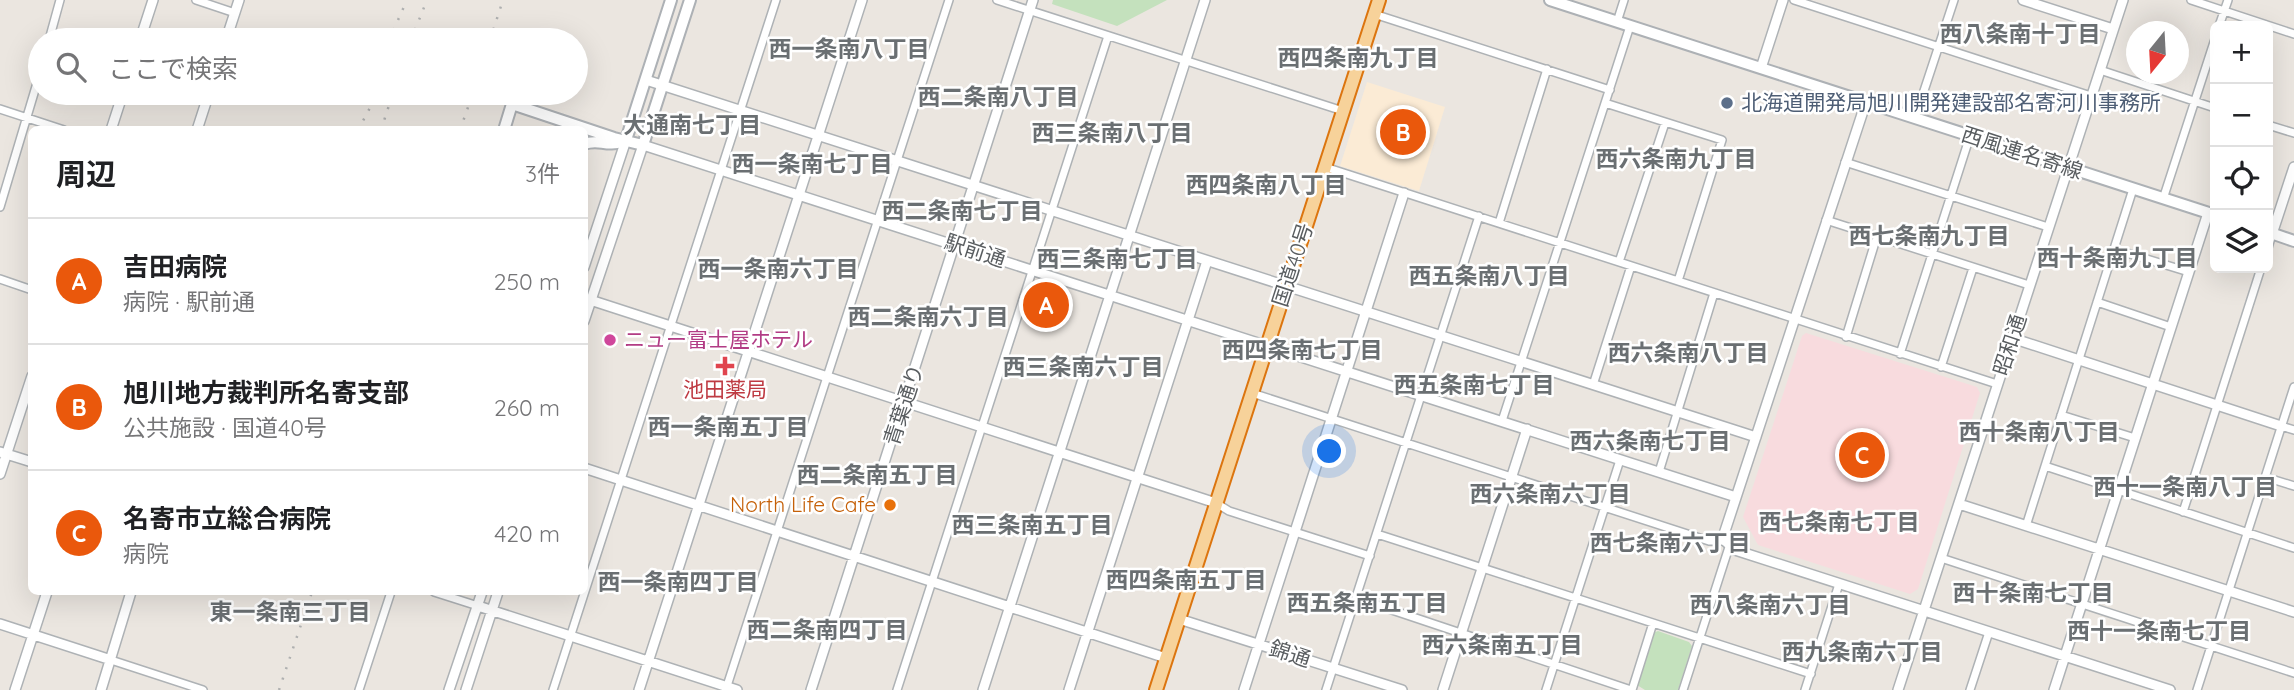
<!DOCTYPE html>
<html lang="ja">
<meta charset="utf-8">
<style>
body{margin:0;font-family:Quicksand,"Noto Sans JP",sans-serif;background:#f2f2f2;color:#202124}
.controls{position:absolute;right:21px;top:21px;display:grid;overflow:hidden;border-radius:10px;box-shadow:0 7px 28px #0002}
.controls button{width:63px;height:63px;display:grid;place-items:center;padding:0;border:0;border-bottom:2px solid #e0e0e0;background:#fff;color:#202124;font:35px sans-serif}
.compass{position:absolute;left:2126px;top:21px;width:63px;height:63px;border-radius:50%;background:#fff;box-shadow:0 7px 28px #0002;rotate:198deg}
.you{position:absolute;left:1330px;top:452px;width:24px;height:24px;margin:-18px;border:5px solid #fff;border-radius:50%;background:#1a73e8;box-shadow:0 0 0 10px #1a73e833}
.badge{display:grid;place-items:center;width:46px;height:46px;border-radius:50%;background:#ea580c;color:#fff;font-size:23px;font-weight:700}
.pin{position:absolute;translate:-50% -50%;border:4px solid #fff;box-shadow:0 2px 7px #0006}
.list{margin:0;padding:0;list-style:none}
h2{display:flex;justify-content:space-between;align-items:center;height:91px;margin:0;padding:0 28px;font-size:30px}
h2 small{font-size:23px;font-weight:400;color:#757577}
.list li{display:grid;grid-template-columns:46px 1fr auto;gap:21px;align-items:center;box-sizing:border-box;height:126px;padding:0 28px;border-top:2px solid #e0e0e0}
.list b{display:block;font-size:26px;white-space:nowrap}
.list p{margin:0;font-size:23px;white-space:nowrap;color:#757577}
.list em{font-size:23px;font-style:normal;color:#757577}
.icon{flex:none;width:38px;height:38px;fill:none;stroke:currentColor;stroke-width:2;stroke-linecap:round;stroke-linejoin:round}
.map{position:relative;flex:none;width:2294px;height:690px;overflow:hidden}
.search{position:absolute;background:#fff;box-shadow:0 7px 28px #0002;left:28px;top:28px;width:560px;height:77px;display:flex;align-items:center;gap:18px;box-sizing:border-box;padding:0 24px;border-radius:38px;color:#757577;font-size:26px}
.panel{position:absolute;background:#fff;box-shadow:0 7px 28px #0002;left:28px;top:126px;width:560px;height:469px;border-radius:10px}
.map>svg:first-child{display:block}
.commercial{fill:#fbebd5}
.medical{fill:#f8dbde}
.green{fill:#c4e1bd}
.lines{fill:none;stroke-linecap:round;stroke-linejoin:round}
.minor-casing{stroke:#aeb2b5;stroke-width:10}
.tertiary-casing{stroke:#aeb2b5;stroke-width:12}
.secondary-casing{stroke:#adb1b5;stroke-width:14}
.trunk-casing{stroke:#dc750f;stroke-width:16}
.minor{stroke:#fff;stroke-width:7}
.tertiary{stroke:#fff;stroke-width:9}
.secondary{stroke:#fff;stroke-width:10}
.trunk{stroke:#f7d29a;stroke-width:12}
.rail{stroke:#afb0b0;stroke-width:2.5;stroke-dasharray:2 9;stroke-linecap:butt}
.service-dot{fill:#5c6f8a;stroke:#fff;stroke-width:2.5}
.hotel-dot{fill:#d1479c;stroke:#fff;stroke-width:2.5}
.health-dot{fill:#e0444e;stroke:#fff;stroke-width:2.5}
.food-dot{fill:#e8710a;stroke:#fff;stroke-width:2.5}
.labels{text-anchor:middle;stroke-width:5;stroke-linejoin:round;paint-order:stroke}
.service-label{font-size:21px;fill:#4e5e75;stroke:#fff;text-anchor:start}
.street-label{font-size:21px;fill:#595d60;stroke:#fff}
.hotel-label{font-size:21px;fill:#b23c85;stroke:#fff;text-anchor:start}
.health-label{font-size:21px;fill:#be3a42;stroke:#fff}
.food-label{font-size:21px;fill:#c56008;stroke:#fff;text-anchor:end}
.neighbourhood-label{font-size:23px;font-weight:bold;fill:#6a6f72;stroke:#fff}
</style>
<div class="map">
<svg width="2294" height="690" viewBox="0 0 2294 690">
<rect width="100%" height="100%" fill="#ebe6e0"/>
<path class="commercial" d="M1367,82L1445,107L1419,191L1340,166Z"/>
<path class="medical" d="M1806,333L1977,387L1980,393L1918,589L1910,594L1758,545L1743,517L1802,336Z"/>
<path class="green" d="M1053,0H1167L1117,26L1052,4Z
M1658,631L1689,642L1692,646L1678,690H1645L1637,685L1653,633Z"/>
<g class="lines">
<defs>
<path id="minor" d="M196,0L235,13
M997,0L1343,111
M1794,0L2091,96
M2191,0L2294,34
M1374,14L1610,90
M1617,22L1624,0
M2219,26L2228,0
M49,40L60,0
M2100,70L2215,108
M1605,103L1722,140L1678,281
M0,109L64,130
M1915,118L1954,0
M2268,125L2294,133
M1845,162L2048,227
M1325,167L1997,384
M2163,199L2215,39
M0,207L40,73
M1826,220L2029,285
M1499,223L1547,69
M2268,248L2272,234
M2114,249L2189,272
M1619,262L1665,123
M0,279L32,290
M2097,302L2171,327
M1846,337L1877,236
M1900,354L1970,136
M1941,367L1973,268
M1593,385L1631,266
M1252,393L1709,541H1725
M2061,415L2135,438
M1502,421L1630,26
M2281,426L2294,430
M2045,466L2294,548
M1659,472L1714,293
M2265,477L2294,486
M1216,503L1229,511L1370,556
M2183,512L2261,268
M2026,526L2133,189
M1377,534L1811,674
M1941,558L2294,673
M434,592L478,606
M1356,598L1631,690
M111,660L203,690
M726,689L949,0
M359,690L391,592
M553,690L776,0
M897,690L1108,36
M1326,690L1479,216
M1546,690L1620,460
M1632,690L1653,623
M1683,690L1729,547
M1805,690L1839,584
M1970,690L1989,632
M2197,690L2294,387"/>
<path id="tertiary" d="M2023,0L2113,29
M140,40L153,0
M226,40L239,0
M1761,68L1783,0
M646,80L1756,437
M1866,102L1724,534L1725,541L1735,550L2170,690
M111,130L123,93
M197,130L209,93
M2272,234L2294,167
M584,267L626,140
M584,298L1216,503
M584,321L643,145L1736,497
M2012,338L2281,426
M0,452L32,462
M584,468L1166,658
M0,474L32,376
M1959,504L2294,612
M478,606L737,690
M1179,619L1402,690
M0,624L111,660
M15,690L47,592
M101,690L131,592
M449,690L482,592
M466,690L498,592
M639,690L862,0
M811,690L1033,0
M983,690L1205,0
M1069,690L1207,261
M1244,690L1404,193
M1443,690L1527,429
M1898,690L2123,0
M2054,690L2208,213"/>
<path id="secondary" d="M1550,0L2215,215
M504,130L512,104L614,138L643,145L690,0
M626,140L671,0
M584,144C600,138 605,148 624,141
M2268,232L2294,241"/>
<path id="trunk" d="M1156,690L1379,0"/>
</defs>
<use href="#minor" class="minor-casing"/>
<use href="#tertiary" class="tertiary-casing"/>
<use href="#secondary" class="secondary-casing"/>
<use href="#trunk" class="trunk-casing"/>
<use href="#minor" class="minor"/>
<use href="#tertiary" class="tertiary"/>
<use href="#secondary" class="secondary"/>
<use href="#trunk" class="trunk"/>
<path class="rail" d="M389,40L407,0
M411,40L427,0
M490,40L503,0
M358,130L378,93
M381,130L393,93
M460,130L473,93
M279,690L312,592"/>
</g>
<circle class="service-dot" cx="1727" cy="103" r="7"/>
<circle class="hotel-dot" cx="610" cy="340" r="7"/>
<path class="health-dot" d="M721.5 355.5h7v7h7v7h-7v7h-7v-7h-7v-7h7z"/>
<circle class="food-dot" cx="890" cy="505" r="7"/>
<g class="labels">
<g class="service-label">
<text x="1741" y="110">北海道開発局旭川開発建設部名寄河川事務所</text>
</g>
<g class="street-label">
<text transform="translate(2022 153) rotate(18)" y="7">西風連名寄線</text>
<text transform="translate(975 251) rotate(18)" y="7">駅前通</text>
<text transform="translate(1293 265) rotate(-72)" y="7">国道40号</text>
<text transform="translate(2010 345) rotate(-72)" y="7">昭和通</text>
<text transform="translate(904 405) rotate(-72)" y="7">青葉通り</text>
<text transform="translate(1290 654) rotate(18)" y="7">錦通</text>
</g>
<g class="hotel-label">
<text x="624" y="347">ニュー富士屋ホテル</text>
</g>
<g class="health-label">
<text x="725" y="397">池田薬局</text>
</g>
<g class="food-label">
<text x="876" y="512">North Life Cafe</text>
</g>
<g class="neighbourhood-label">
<text x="2020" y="42">西八条南十丁目</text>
<text x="849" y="57">西一条南八丁目</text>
<text x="1358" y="66">西四条南九丁目</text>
<text x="998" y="105">西二条南八丁目</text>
<text x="692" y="133">大通南七丁目</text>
<text x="1112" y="141">西三条南八丁目</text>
<text x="1676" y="167">西六条南九丁目</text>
<text x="812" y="172">西一条南七丁目</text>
<text x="1266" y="193">西四条南八丁目</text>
<text x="962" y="219">西二条南七丁目</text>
<text x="1929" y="244">西七条南九丁目</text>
<text x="2117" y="266">西十条南九丁目</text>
<text x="1117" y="267">西三条南七丁目</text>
<text x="778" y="277">西一条南六丁目</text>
<text x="1489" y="284">西五条南八丁目</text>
<text x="928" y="325">西二条南六丁目</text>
<text x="1302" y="358">西四条南七丁目</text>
<text x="1688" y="361">西六条南八丁目</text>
<text x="1083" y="375">西三条南六丁目</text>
<text x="1474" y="393">西五条南七丁目</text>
<text x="728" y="435">西一条南五丁目</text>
<text x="2039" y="440">西十条南八丁目</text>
<text x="1650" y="449">西六条南七丁目</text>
<text x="877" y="483">西二条南五丁目</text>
<text x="2185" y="495">西十一条南八丁目</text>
<text x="1550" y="502">西六条南六丁目</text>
<text x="1839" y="530">西七条南七丁目</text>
<text x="1032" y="533">西三条南五丁目</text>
<text x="1670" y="551">西七条南六丁目</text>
<text x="1186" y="588">西四条南五丁目</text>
<text x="678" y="590">西一条南四丁目</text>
<text x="2033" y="601">西十条南七丁目</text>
<text x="1367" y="611">西五条南五丁目</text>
<text x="1770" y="613">西八条南六丁目</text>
<text x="290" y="620">東一条南三丁目</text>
<text x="827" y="638">西二条南四丁目</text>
<text x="2159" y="639">西十一条南七丁目</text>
<text x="1502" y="653">西六条南五丁目</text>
<text x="1862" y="660">西九条南六丁目</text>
</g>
</g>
</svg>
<div class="controls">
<button>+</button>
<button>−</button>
<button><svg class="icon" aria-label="locate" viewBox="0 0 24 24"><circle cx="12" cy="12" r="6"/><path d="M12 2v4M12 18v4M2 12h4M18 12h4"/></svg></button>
<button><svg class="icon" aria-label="layers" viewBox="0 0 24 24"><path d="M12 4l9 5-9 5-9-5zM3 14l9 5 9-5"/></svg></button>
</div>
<svg class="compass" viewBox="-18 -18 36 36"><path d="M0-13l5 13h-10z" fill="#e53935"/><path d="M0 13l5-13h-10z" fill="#757577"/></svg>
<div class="you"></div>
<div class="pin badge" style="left:1046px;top:305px">A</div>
<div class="pin badge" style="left:1403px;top:132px">B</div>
<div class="pin badge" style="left:1862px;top:455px">C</div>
<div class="search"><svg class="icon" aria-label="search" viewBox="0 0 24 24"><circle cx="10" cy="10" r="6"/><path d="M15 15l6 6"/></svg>ここで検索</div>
<section class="panel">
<h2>周辺<small>3件</small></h2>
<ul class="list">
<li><span class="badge">A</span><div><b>吉田病院</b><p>病院 · 駅前通</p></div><em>250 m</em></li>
<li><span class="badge">B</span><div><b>旭川地方裁判所名寄支部</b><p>公共施設 · 国道40号</p></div><em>260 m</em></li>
<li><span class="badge">C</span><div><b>名寄市立総合病院</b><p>病院</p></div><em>420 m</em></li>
</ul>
</section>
</div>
